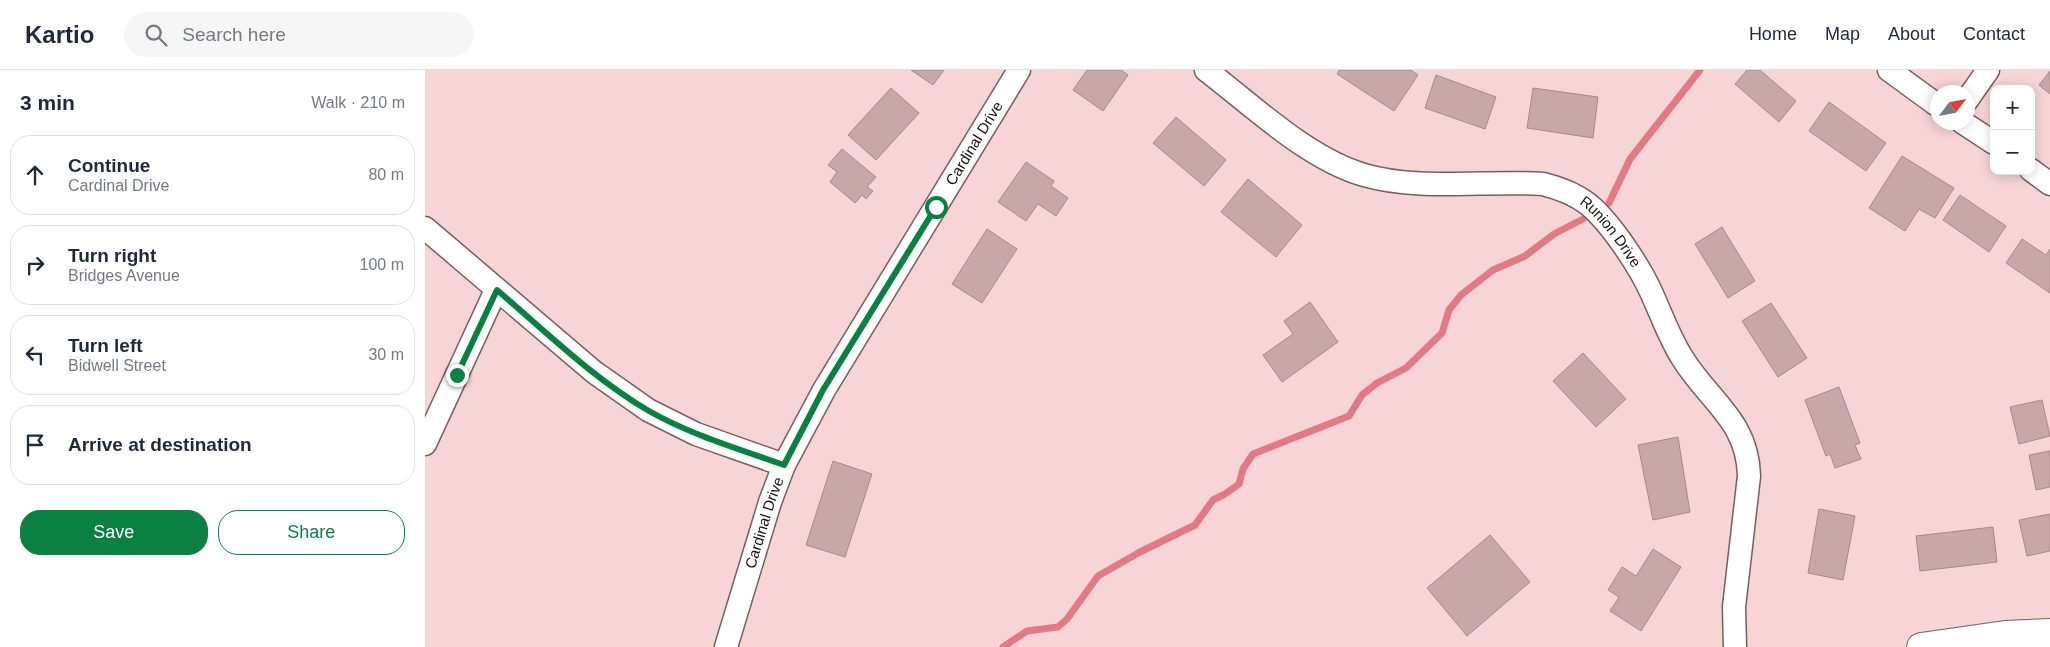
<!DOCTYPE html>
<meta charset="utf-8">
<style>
body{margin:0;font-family:Arial,sans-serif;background:#f6f6f7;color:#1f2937}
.controls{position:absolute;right:15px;top:15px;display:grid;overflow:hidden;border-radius:10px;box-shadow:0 2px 12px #0003}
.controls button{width:45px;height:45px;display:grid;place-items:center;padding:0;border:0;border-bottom:1px solid #e0e1e3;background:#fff;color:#1f2937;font:25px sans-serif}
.compass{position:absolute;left:1505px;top:15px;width:45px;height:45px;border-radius:50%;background:#fff;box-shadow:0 2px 12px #0003;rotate:58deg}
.stop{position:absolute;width:15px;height:15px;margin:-11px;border:4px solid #0b8043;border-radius:50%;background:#fff}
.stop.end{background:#0b8043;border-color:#fff;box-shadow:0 1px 5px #0008}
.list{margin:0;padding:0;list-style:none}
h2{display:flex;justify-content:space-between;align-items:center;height:65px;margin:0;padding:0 20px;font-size:21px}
h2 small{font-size:16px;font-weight:400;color:#747a83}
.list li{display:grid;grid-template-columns:32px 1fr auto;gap:15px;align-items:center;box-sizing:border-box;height:80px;margin:0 10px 10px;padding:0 10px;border:1px solid #e0e1e3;border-radius:20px}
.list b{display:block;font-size:19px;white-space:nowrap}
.list p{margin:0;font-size:16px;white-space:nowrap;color:#747a83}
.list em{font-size:16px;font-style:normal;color:#747a83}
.actions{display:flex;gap:10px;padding:15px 20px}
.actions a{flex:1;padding:11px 0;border:1px solid #0b8043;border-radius:20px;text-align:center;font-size:18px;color:#0b8043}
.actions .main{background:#0b8043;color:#fff}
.icon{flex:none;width:28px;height:28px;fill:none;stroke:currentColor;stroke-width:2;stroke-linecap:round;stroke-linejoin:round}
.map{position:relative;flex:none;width:1625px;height:577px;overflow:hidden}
header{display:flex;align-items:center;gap:30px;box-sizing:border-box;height:70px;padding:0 25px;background:#fff;border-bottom:1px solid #e0e1e3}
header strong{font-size:24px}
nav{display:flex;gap:28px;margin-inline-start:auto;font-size:18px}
.search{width:350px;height:45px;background:#f6f6f7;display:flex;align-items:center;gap:12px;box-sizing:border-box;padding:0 18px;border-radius:28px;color:#747a83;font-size:19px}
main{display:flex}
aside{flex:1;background:#fff}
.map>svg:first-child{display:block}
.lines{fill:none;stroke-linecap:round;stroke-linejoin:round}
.stream{stroke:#e27a84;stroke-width:7}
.building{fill:#c8a7a9;stroke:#a88889}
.minor-casing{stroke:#7b5d5f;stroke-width:25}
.secondary-casing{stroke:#7b5d5f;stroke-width:30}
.minor{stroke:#fff;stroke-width:22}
.secondary{stroke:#fff;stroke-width:28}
.route{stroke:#0b8043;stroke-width:6}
.labels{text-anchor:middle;stroke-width:4;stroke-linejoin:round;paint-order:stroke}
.street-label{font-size:15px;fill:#180d0d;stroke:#fbe5e6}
</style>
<header>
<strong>Kartio</strong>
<div class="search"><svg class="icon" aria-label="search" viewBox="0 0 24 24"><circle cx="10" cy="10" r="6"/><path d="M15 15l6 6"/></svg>Search here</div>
<nav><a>Home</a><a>Map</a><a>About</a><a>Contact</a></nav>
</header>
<main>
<aside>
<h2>3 min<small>Walk · 210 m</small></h2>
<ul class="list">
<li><svg class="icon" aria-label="ahead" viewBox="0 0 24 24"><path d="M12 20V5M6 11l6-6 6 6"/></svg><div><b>Continue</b><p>Cardinal Drive</p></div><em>80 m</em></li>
<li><svg class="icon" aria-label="right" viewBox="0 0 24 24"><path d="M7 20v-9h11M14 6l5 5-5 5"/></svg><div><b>Turn right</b><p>Bridges Avenue</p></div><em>100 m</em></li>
<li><svg class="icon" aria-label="left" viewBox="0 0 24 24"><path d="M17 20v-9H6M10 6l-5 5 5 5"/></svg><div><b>Turn left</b><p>Bidwell Street</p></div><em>30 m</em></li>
<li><svg class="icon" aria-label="arrive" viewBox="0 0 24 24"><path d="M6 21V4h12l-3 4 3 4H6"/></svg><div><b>Arrive at destination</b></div></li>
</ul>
<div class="actions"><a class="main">Save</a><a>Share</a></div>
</aside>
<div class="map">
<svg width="1625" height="577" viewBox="0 0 1625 577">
<rect width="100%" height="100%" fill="#f7d4d6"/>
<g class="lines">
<path class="stream" d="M1184,133L1205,89L1275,0
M578,577L602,561L633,557L642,549L673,506L715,482L770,455L788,430L800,424L814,414L818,399L828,384L924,346L937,325L952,313L981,298L1017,263L1024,240L1036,225L1068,200L1100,186L1129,164L1158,149"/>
</g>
<path class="building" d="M486,0H519L508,15Z
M662,0H696L703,5L678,41L648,20Z
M914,0H986L993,5L969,41L912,4Z
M1322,0H1335L1371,31L1354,52L1310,14Z
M1625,1V24L1614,15Z
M1011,5L1071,27L1060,59L1000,38Z
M466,18L494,43L451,90L423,65Z
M1108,18L1173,27L1168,68L1102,58Z
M1404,32L1461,73L1441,101L1384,61Z
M751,47L801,90L779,116L728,73Z
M417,79L451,107L442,117L448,121L441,129L437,125L430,133L405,112L412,102L403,95Z
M1477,86L1529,118L1510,148L1494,139L1480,161L1444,138Z
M601,92L629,111L626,116L643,128L631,146L613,134L601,151L573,132Z
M823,109L877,155L851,187L796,142Z
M1535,125L1581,156L1564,182L1518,150Z
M1297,157L1330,211L1303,228L1270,174Z
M562,159L592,179L557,233L527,214Z
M1597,169L1621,185L1625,179V223L1581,193Z
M885,232L913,272L857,312L838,285L868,264L859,251Z
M1346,233L1382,288L1353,307L1317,251Z
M1158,283L1201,329L1171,357L1128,311Z
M1414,317L1435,373L1430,375L1436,389L1410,398L1405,384L1401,386L1380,330Z
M1617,330L1625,366L1594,374L1585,337Z
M1253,367L1265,442L1228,450L1213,375Z
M1625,381V417L1611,420L1604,385Z
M408,391L447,404L420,487L381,475Z
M1394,439L1430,446L1418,510L1383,503Z
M1625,444V481L1602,486L1594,450Z
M1568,457L1572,492L1495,501L1491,466Z
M1065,465L1105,512L1042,566L1002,518Z
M1228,479L1256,497L1216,561L1185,541L1194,527L1183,520L1197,497L1211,506Z"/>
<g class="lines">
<defs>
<g id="minor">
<path id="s1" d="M781,0C828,36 883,89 939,105C994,121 1061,110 1118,114C1134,118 1150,124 1163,134C1186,153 1215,197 1227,224C1237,246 1245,269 1258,289C1284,331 1323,351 1324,406L1309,537L1310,577"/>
<path d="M1464,0L1512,35"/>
<path d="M1542,30L1563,0"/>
<path d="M1537,52L1569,73"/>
<path d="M1606,100L1625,114"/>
<path d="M0,158L169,302L223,340L271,364L359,395"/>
<path d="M0,374L71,220"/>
<path id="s2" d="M301,577L345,432L359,395L399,320L594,0"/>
</g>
<path id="secondary" d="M1496,577L1580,565L1625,563"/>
</defs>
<use href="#minor" class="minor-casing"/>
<use href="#secondary" class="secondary-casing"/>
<use href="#minor" class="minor"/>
<use href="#secondary" class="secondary"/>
</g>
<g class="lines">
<path class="route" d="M32,305L72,220C120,261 169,309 224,341C266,365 314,379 359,395L398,320L511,137"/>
</g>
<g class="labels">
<g class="street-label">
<text dy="5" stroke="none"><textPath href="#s2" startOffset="565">Cardinal Drive</textPath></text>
<text dy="5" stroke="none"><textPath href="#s1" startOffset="456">Runion Drive</textPath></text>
<text dy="5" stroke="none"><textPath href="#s2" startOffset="130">Cardinal Drive</textPath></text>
</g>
</g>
</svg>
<div class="controls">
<button>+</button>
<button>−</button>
</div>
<svg class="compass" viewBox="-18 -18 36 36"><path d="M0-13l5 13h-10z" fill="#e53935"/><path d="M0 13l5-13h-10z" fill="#747a83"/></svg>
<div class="stop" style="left:511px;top:137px"></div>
<div class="stop end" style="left:32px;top:305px"></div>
</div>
</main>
